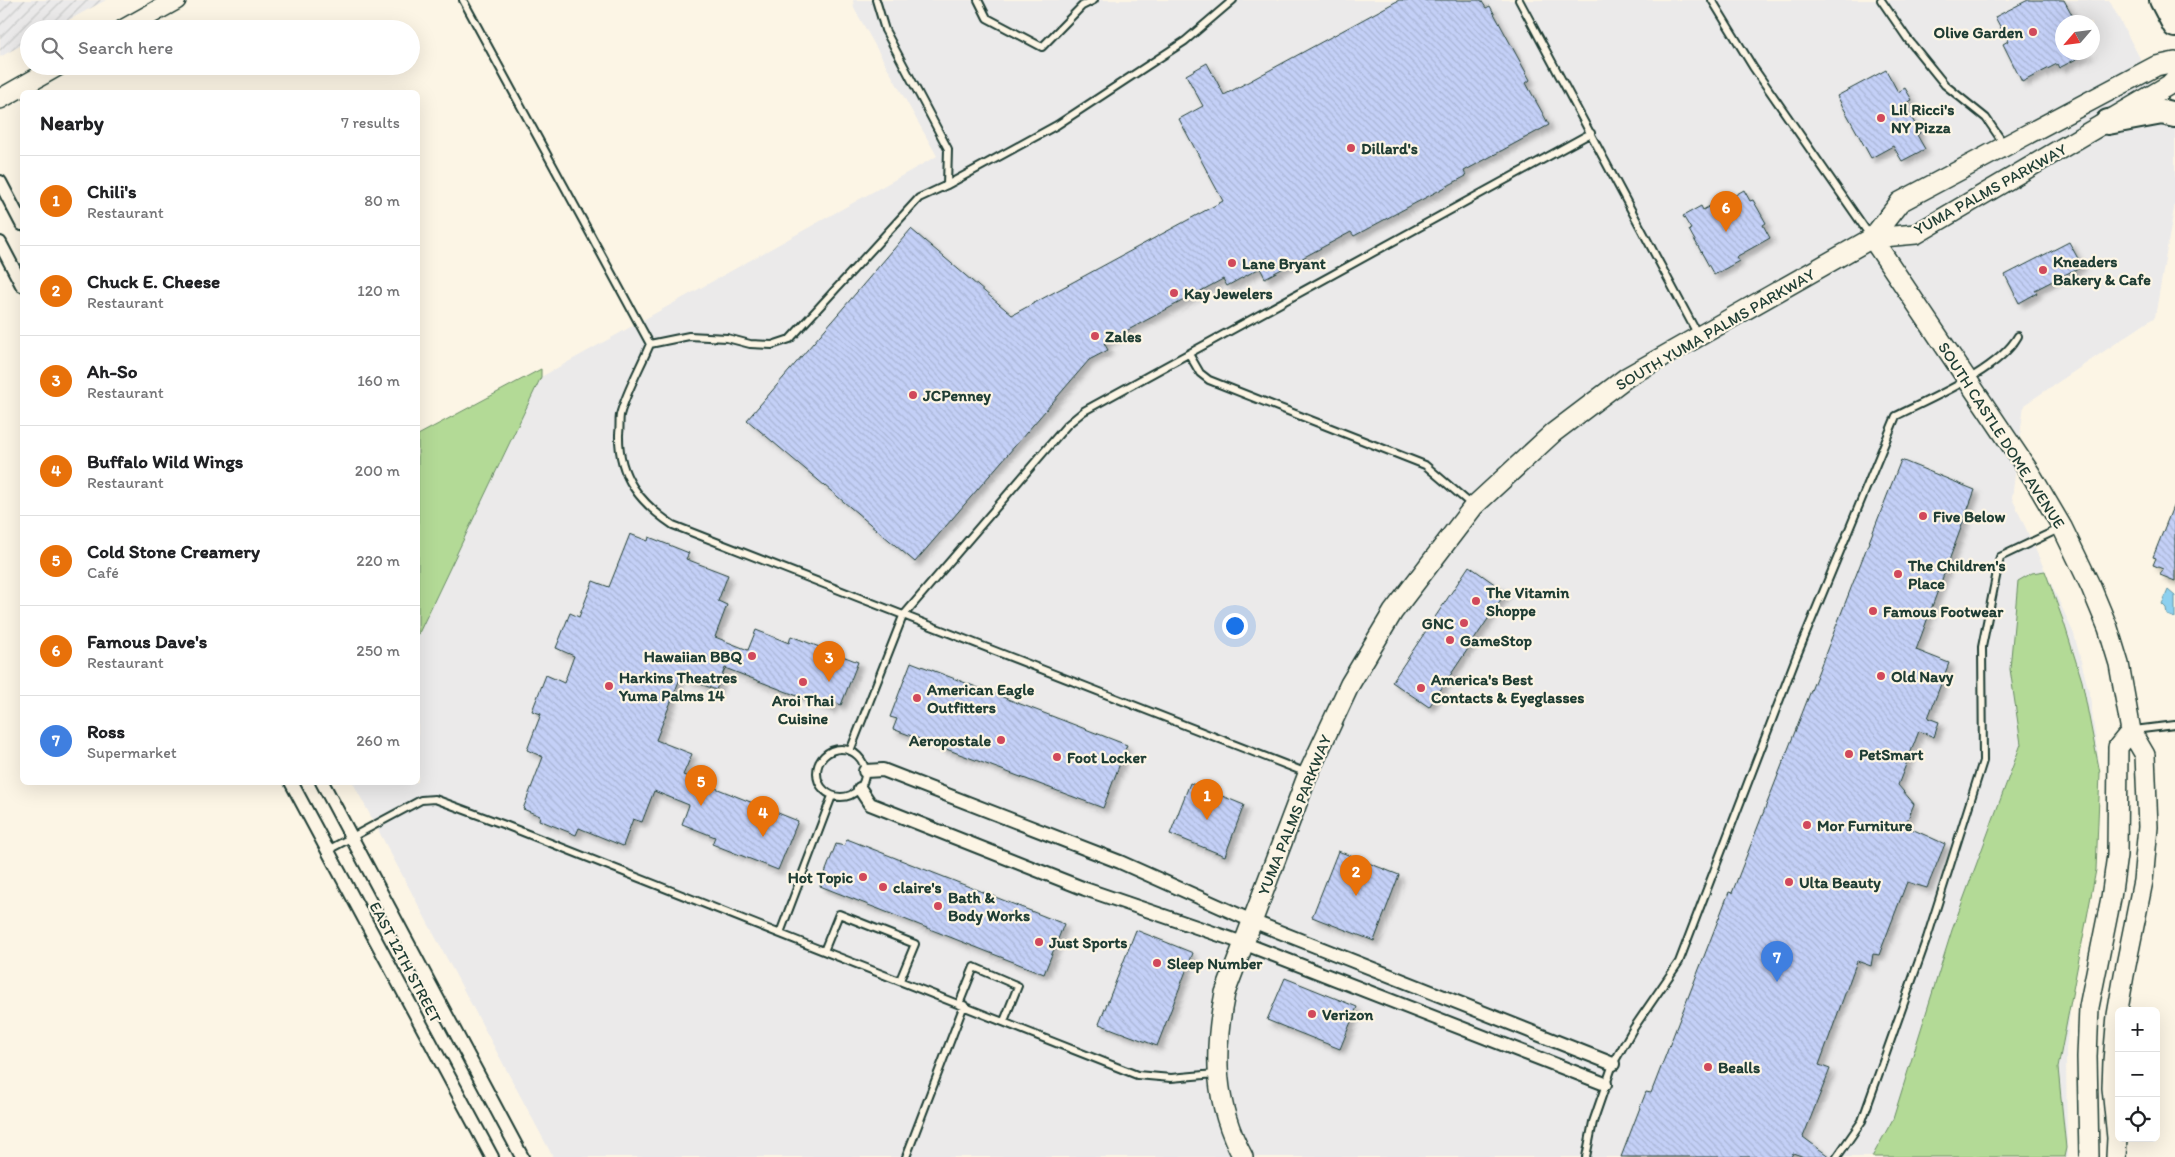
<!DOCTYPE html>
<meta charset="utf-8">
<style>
body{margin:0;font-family:Itim,sans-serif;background:#f2f2f2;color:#202124}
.controls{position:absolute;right:15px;bottom:15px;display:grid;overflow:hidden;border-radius:8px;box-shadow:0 5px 20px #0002}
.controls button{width:45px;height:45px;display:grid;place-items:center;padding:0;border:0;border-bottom:1px solid #e0e0e0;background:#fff;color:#202124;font:25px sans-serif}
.compass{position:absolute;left:2055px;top:15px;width:45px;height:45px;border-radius:50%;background:#fff;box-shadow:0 5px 20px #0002;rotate:242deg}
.you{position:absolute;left:1234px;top:625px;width:18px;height:18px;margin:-12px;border:4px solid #fff;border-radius:50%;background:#1a73e8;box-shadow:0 0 0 8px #1a73e833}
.badge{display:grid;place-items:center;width:32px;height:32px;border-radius:50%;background:#d1495b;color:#fff;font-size:16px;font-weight:700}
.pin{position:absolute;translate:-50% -41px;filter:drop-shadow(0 1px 2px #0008)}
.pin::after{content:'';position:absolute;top:26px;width:18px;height:15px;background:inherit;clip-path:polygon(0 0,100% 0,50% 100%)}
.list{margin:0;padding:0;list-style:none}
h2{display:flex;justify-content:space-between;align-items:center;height:65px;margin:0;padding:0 20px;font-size:21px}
h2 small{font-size:16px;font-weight:400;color:#757577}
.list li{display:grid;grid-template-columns:32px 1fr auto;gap:15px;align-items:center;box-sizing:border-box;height:90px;padding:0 20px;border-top:1px solid #e0e0e0}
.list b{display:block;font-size:19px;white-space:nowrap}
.list p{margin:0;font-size:16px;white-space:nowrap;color:#757577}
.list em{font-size:16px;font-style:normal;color:#757577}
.icon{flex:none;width:28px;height:28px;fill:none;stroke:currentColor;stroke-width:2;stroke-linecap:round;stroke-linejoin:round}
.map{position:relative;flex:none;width:2175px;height:1157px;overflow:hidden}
.search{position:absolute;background:#fff;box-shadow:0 5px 20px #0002;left:20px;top:20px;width:400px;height:55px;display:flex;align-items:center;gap:12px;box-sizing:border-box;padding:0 18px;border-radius:28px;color:#757577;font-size:19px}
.panel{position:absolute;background:#fff;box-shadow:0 5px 20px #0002;left:20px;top:90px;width:400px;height:695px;border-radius:8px}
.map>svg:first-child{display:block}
.built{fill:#ebeaea;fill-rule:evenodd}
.industrial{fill:url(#industrial-furrows)}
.green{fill:#b3da96;stroke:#698c65}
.water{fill:#8dd0ef;stroke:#6195a4}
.building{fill:url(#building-back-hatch);stroke:#1f3d34;filter:url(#shadow)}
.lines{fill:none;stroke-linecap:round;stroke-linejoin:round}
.lane-casing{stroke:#1f3d34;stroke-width:10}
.street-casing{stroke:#1f3d34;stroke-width:16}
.secondary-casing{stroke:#1f3d34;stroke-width:22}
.highway-casing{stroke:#1f3d34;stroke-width:28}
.lane{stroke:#fcf5e5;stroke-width:6}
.street{stroke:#fcf5e5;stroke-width:12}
.secondary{stroke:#fcf5e5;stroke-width:19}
.highway{stroke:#fcf5e5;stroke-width:24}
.poi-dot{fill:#d1495b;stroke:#fcf5e5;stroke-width:2}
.labels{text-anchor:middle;stroke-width:4.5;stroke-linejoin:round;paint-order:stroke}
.poi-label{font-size:16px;font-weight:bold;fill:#1f3d34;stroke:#fcf5e5;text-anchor:start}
.street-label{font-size:16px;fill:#1f3d34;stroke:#fcf5e5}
</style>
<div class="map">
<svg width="2175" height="1157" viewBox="0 0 2175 1157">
<defs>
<pattern id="industrial-furrows" width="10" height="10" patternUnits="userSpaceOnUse" patternTransform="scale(1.25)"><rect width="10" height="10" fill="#ebeaea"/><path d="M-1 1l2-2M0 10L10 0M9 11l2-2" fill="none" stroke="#c9cac9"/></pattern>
<pattern id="building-back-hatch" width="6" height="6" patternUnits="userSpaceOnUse" patternTransform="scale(1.25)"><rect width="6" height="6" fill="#c4d0f7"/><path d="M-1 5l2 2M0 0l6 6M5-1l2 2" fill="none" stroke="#a8b4d4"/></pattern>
<filter id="shadow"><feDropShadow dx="4.5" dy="4.5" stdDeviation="2.5" flood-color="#0004"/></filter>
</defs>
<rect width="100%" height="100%" fill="#fcf5e5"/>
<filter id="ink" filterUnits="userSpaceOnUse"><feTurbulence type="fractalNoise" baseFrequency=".02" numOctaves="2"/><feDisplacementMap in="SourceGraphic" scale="10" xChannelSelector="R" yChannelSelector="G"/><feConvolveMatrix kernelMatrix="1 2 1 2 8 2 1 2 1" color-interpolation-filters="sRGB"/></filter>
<g filter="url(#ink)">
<path class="built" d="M853,0H2109L2175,124V203L2155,317L2024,405L2012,498L2074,634L2090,696L2100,773L2096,870L2073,984L2066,1049L2067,1157H553L353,783L418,782V635L541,377L937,156L854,8ZM2062,22H2092V52H2062Z"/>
<path class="industrial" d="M0,0H106L52,29H29V41L0,57Z"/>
<path class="green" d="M541,369V377L418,635V435Z
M2045,571L2064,623L2082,681L2100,773L2096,870L2058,1068L2066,1148L2064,1157H1872L1893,1119L1952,930L2021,744L2010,669L2018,581L2032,573Z"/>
<path class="water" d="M2168,590L2175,596V618L2167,615L2166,608L2162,604Z"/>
<path class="building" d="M1399,0H1481L1486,8L1490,6L1530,80L1526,83L1549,125L1464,171L1466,176L1354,236L1351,232L1265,278L1260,268L1227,286L1223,279L1104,343L1108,350L1089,360L915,562L747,420L911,229L1012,315L1223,201L1179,119L1203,106L1186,75L1207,63L1224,95Z
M2028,0H2064L2076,22H2062V52H2090L2059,68L2057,64L2022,82L2003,44L2008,41L1995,17Z
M1886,70L1898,92L1905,88L1912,100L1904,104L1920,133L1917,135L1925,149L1902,161L1893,146L1871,158L1837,96Z
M1744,190L1750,201L1753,200L1766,223L1763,225L1770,238L1736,257L1739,261L1714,275L1689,230L1691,229L1683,216L1701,206L1703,210L1715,203L1716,206Z
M2069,242L2082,266L2035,290L2037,293L2019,303L2005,275Z
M1901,460L1975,490L1916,650L1949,663L1928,718L1939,722L1934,737L1919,731L1898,785L1914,804L1905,826L1945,844L1927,888L1907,882L1879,955L1873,954L1871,966L1857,961L1819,1065L1830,1069L1803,1137L1830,1157H1804L1793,1153L1791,1157H1621L1646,1092L1651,1093L1729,892L1732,893Z
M2174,504H2175V581L2160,575L2163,569L2153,565L2156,558L2153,557Z
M630,534L648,541L649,537L689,553L686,559L728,575L718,601L727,605L715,637L748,650L756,630L789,643L791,636L858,662L841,705L834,702L831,709L725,668L716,690L681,676L656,740L692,754L683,775L798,821L778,870L712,844L715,837L682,824L689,805L654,791L642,822L633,819L623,846L579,828L576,835L539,820L540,816L523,809L543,757L527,750L541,714L532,711L546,675L564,683L574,656L556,648L570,613L579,617L593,581L609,587Z
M1469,566L1506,592L1429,707L1392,682Z
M911,662L1127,745L1103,808L893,729L897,719L890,717Z
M1190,783L1244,805L1225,856L1170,834Z
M847,839L1064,924L1044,974L820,886L836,844L844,846Z
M1338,851L1399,875L1374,941L1312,917Z
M1136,930L1193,953L1157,1046L1099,1024Z
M1285,978L1357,1007L1340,1049L1267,1020Z"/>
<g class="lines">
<defs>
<path id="lane" d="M463,0L650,344L689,336L727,338L750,344L772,345L790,339L919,198L947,185L948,149L885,30L876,0
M978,0L987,18L1042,47L1082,6L1094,0
M1519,0L1698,335
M1712,0L1753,67L1871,237
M1881,0L1907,38L1945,85L1986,118L2004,144
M947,185L1057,125L1185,41L1233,0
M650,344C641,366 626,392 620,415C619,421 620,428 619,434C618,476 640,503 673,525L1307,773
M1189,354L1200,373L1209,380L1425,465L1473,506
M2134,730L2175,725
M817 773a24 24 0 1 1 48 0a24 24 0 1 1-48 0Z
M850,751L903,616L1067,425L1084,411L1591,133
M328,850L421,800L435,799L505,825L1137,1075L1171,1078L1215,1074
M780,933L832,796
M824,951L839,914L915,944L900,980
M959,1004L974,967L1018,986L1004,1021
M906,1157L964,1005
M1586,1157L1593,1122L1613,1064L1633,1029L1679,962L1795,660L1896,416C1932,398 1999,370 2018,336
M1837,1157L1862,1121L1927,938L1983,761L1982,647L2000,557L2061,528"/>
<path id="street" d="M0,182L22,224
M0,243L22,285
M865,771L883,770L1120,862L1252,921L1613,1064
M291,782L492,1157
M322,782L522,1157
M860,789L870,804L1085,889L1243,943L1605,1084"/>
<path id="secondary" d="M124,29L176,0
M0,99L58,66
M1872,238L2032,476L2062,527L2091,587L2108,628L2119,664L2131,731L2145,755L2148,827L2143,881L2124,975L2117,1015L2113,1061L2112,1088L2117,1138L2116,1157
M1872,238L1916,234L2169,85L2175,79
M1243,1157C1214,1104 1213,1051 1225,993L1308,774L1350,684L1393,612L1474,506L1553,433L1627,377L1872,238L1900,202L2156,66L2175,62
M2089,1157L2087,1057L2089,1007L2111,898L2117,855L2118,747L2131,731"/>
<path id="highway" d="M2162,0L2175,25
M2108,122L2162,112L2175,115"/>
</defs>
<use href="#lane" class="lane-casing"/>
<use href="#street" class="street-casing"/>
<use href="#secondary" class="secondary-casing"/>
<use href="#highway" class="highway-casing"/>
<use href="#lane" class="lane"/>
<use href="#street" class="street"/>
<use href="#secondary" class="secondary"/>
<use href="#highway" class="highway"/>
</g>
</g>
<g class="poi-dot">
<circle cx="2033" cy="32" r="5"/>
<circle cx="1881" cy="118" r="5"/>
<circle cx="1351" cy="148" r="5"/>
<circle cx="1232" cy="263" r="5"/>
<circle cx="2043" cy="270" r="5"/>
<circle cx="1174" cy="293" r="5"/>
<circle cx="1095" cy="336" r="5"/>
<circle cx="913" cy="395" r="5"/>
<circle cx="1923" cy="516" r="5"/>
<circle cx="1898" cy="574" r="5"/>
<circle cx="1476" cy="601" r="5"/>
<circle cx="1873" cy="611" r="5"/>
<circle cx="1464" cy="623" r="5"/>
<circle cx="1450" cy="640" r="5"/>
<circle cx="752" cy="656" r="5"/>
<circle cx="1881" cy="676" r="5"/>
<circle cx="803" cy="682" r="5"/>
<circle cx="609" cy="686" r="5"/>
<circle cx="1421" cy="688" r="5"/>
<circle cx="917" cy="698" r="5"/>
<circle cx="1001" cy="740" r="5"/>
<circle cx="1849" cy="754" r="5"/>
<circle cx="1057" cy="757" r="5"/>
<circle cx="1807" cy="825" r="5"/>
<circle cx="863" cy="877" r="5"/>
<circle cx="1789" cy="882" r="5"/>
<circle cx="883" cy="887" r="5"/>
<circle cx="938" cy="906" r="5"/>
<circle cx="1039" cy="942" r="5"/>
<circle cx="1157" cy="963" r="5"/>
<circle cx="1312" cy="1014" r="5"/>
<circle cx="1708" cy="1067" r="5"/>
</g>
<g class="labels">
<g class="poi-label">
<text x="2023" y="38" text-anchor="end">Olive Garden</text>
<text x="1891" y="115">Lil Ricci's<tspan x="1891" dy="18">NY Pizza</tspan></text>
<text x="1361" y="154">Dillard's</text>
<text x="2053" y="267">Kneaders<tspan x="2053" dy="18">Bakery &amp; Cafe</tspan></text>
<text x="1242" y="269">Lane Bryant</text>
<text x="1184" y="299">Kay Jewelers</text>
<text x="1105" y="342">Zales</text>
<text x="923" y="401">JCPenney</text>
<text x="1933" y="522">Five Below</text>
<text x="1908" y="571">The Children's<tspan x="1908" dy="18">Place</tspan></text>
<text x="1486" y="598">The Vitamin<tspan x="1486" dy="18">Shoppe</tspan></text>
<text x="1883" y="617">Famous Footwear</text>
<text x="1454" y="629" text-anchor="end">GNC</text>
<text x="1460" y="646">GameStop</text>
<text x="742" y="662" text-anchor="end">Hawaiian BBQ</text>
<text x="1891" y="682">Old Navy</text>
<text x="619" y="683">Harkins Theatres<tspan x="619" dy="18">Yuma Palms 14</tspan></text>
<text x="1431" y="685">America's Best<tspan x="1431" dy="18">Contacts &amp; Eyeglasses</tspan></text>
<text x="927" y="695">American Eagle<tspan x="927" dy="18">Outfitters</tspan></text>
<text x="803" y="706" text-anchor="middle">Aroi Thai<tspan x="803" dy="18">Cuisine</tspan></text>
<text x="991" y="746" text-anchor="end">Aeropostale</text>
<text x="1859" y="760">PetSmart</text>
<text x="1067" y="763">Foot Locker</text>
<text x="1817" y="831">Mor Furniture</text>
<text x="853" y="883" text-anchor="end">Hot Topic</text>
<text x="1799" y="888">Ulta Beauty</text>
<text x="893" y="893">claire's</text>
<text x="948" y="903">Bath &amp;<tspan x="948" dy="18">Body Works</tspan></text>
<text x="1049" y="948">Just Sports</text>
<text x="1167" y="969">Sleep Number</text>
<text x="1322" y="1020">Verizon</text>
<text x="1718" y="1073">Bealls</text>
</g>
<g class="street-label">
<text transform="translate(1990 189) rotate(-29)" y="6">YUMA PALMS PARKWAY</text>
<text transform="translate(1715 329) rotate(-30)" y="6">SOUTH YUMA PALMS PARKWAY</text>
<text transform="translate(2002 435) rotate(57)" y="6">SOUTH CASTLE DOME AVENUE</text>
<text transform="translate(1294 815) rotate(-68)" y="6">YUMA PALMS PARKWAY</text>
<text transform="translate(406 962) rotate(62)" y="6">EAST 12TH STREET</text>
</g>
</g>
</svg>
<div class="controls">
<button>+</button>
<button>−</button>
<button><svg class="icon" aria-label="locate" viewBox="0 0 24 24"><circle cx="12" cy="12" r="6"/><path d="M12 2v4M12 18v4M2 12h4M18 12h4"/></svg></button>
</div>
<svg class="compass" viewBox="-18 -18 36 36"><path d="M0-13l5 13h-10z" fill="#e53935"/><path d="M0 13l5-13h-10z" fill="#757577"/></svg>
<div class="you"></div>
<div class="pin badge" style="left:1207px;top:820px;background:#e8710a">1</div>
<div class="pin badge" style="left:1356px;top:896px;background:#e8710a">2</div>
<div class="pin badge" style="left:829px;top:682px;background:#e8710a">3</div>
<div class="pin badge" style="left:763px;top:837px;background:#e8710a">4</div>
<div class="pin badge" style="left:701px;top:806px;background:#e8710a">5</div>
<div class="pin badge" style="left:1726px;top:232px;background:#e8710a">6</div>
<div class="pin badge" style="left:1777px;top:982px;background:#3f7fe0">7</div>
<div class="search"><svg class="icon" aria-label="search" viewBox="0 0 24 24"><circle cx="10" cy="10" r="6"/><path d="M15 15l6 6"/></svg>Search here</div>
<section class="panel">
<h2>Nearby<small>7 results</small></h2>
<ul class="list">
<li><span class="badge" style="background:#e8710a">1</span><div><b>Chili's</b><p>Restaurant</p></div><em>80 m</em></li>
<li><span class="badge" style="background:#e8710a">2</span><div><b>Chuck E. Cheese</b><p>Restaurant</p></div><em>120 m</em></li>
<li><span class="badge" style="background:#e8710a">3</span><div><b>Ah-So</b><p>Restaurant</p></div><em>160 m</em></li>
<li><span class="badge" style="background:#e8710a">4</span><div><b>Buffalo Wild Wings</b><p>Restaurant</p></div><em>200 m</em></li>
<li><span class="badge" style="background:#e8710a">5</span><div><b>Cold Stone Creamery</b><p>Café</p></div><em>220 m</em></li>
<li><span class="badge" style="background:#e8710a">6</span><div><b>Famous Dave's</b><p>Restaurant</p></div><em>250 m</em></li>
<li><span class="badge" style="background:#3f7fe0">7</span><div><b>Ross</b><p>Supermarket</p></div><em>260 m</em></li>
</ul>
</section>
</div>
